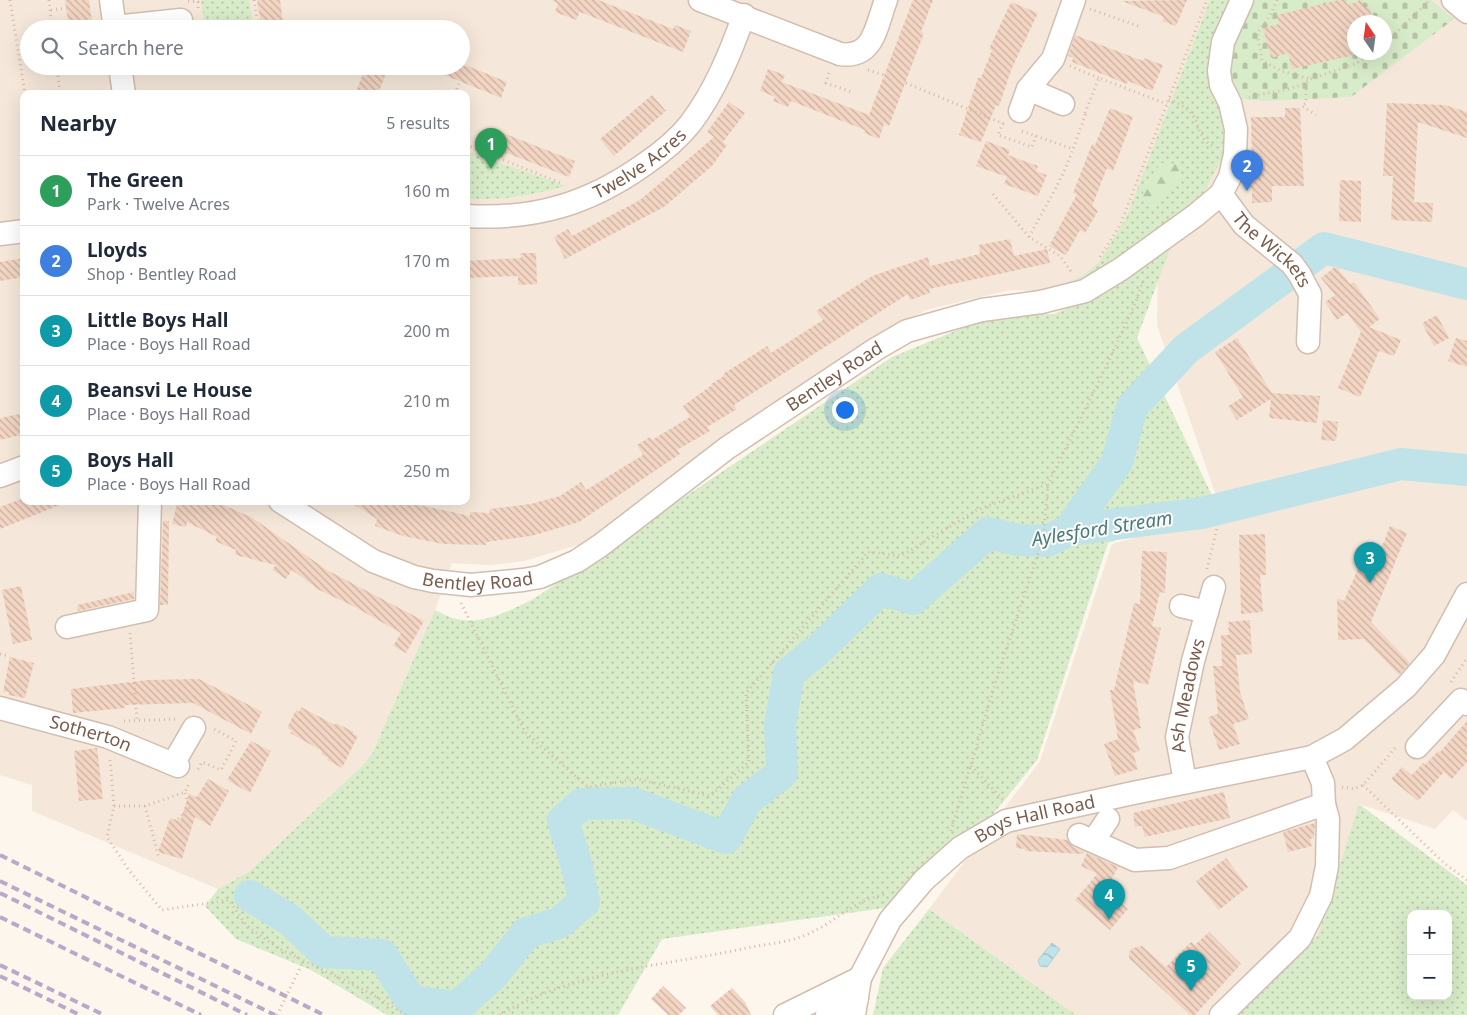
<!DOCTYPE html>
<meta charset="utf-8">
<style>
body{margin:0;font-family:"Noto Sans",sans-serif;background:#f6f6f7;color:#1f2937}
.controls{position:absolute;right:15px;bottom:15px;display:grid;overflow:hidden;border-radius:10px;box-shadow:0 5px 20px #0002}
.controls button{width:45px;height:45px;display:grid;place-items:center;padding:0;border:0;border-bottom:1px solid #e0e1e3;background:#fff;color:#1f2937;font:25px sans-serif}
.compass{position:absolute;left:1347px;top:15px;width:45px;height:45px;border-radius:50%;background:#fff;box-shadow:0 5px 20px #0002;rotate:347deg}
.you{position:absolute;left:844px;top:409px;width:18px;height:18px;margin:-12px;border:4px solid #fff;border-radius:50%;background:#1a73e8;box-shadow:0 0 0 8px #1a73e833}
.badge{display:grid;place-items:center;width:32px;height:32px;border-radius:50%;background:#0f766e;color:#fff;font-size:16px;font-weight:700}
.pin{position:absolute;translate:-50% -41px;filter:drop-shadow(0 1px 2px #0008)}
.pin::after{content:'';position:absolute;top:26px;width:18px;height:15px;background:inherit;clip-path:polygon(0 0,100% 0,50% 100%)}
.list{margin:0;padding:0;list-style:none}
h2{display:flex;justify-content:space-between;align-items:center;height:65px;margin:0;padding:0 20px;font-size:21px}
h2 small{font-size:16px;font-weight:400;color:#747a83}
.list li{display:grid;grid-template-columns:32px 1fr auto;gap:15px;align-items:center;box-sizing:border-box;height:70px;padding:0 20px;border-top:1px solid #e0e1e3}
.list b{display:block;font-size:19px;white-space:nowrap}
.list p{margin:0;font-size:16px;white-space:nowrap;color:#747a83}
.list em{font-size:16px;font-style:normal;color:#747a83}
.icon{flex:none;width:28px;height:28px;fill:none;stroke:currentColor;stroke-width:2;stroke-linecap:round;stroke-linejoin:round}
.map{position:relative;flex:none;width:1467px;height:1015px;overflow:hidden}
.search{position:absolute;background:#fff;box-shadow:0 5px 20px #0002;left:20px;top:20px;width:450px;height:55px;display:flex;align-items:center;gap:12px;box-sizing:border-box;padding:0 18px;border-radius:28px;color:#747a83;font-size:19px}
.panel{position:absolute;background:#fff;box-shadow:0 5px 20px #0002;left:20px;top:90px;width:450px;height:415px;border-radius:10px}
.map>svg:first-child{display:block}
.residential{fill:#f5e8da;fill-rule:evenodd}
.grass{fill:url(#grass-dots);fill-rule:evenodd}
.forest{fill:url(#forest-firs)}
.cemetery{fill:url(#cemetery-stones);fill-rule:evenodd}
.water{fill:url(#water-waves);stroke:#a5d3da}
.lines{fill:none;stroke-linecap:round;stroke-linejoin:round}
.river{stroke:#bfe3e8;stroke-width:32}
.building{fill:url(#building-back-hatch)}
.minor-casing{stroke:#d1beb0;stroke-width:25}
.path{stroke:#d9b8a5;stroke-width:3;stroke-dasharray:1 4;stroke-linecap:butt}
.minor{stroke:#fff;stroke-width:22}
.rail{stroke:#b9a8c9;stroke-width:4;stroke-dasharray:8 5;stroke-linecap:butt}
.path-bridge{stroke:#d9b8a5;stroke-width:3;stroke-dasharray:1 4;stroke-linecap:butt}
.labels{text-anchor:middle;stroke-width:4;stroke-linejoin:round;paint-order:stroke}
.street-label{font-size:18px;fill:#7a5c4d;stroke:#fffaf3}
.water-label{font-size:19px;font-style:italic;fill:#437c86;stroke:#fffaf3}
</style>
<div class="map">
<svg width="1467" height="1015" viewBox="0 0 1467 1015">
<defs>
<pattern id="grass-dots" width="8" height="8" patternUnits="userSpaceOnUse" patternTransform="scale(1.25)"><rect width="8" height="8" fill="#d8ecc9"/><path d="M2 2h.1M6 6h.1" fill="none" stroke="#b4c2a5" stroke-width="1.8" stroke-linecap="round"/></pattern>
<pattern id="forest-firs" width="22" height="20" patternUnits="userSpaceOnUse" patternTransform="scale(1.25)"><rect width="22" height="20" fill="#d8ecc9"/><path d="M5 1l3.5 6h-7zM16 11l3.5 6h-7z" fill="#b4c2a5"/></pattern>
<pattern id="cemetery-stones" width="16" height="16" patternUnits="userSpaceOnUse" patternTransform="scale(1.25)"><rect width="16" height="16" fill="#d8ecc9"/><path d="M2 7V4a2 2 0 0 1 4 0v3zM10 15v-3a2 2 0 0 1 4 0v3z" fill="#b4c2a5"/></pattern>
<pattern id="water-waves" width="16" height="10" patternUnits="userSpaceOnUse" patternTransform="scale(1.25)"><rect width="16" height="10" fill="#bfe3e8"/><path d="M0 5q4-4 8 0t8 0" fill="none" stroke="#a0bbbe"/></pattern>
<pattern id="building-back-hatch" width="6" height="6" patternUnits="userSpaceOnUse" patternTransform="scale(1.25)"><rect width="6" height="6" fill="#f3d5c3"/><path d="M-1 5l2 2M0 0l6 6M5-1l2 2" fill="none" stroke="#cab0a1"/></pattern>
</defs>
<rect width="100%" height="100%" fill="#fdf6ec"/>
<path class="residential" d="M0,0H1467V821L1453,810L1435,829L1359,804L1318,935L1229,1015H1076L929,909L1040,761L1112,544L1222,513L1157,325L1158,248L1081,283L1055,291L1010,290L926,310L875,339L585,543L524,561L491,565L452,563L435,610L372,754L362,766L250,871L218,889L32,811V785L0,775ZM1354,22H1384V52H1354ZM29,29H461V66H29ZM24,94H466V501H24Z"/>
<path class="grass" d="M201,0H249L254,29H205Z
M1210,0H1230L1222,158L1205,191L1190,205L1122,255L1088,277L1063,286L1083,276L1100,261L1126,218Z
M466,151L566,186C529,196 504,200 466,199Z
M1171,246L1137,338L1216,504L1108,543L1037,760L921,903L662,939L618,1015H387L311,970L236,939L205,906L218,889L250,871L362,766L372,754L435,610C442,613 449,618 457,619C483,626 513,609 535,598L892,357L977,322L1033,314H1054L1085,301Z
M1359,804L1467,885V1015H1229L1318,935ZM1411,914H1448V996H1411Z
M929,909L1076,1015H873L883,968Z"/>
<path class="forest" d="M1161,163L1179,164L1182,179L1152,206L1141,201L1145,184Z"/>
<path class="cemetery" d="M1254,0H1431L1454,19L1351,97L1268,101L1241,99L1229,82L1225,60ZM1354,22H1384V52H1354Z"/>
<path class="water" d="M1052,943L1060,949L1047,967L1040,966L1038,960Z"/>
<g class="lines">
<path class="river" d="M1069,530L1117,462L1132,407L1186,349L1324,248L1467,284
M250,896L290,920L324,952L382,955L411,1001L457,1007L492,976L526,933L559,923L584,902L577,866L563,821L582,804L632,803L726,838L747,800L782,773L780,725L789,673L819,649L881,589L913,599L988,533L1018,540L1047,541L1069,530L1202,513L1401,464L1467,470"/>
</g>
<path class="building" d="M65,0H89L93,29H69Z
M257,0H280L284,29H262Z
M552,0H598L673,29L675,25L691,31L683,52L580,12L576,20L555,12L558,4Z
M913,0H933L921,32L924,33L889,126L884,124L879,139L864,133L865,130L791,101L788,107L773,101L775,97L760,91L768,69L785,75L782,82L869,115Z
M1187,0L1176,26L1162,21L1164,17L1122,1Z
M1339,0H1346L1347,5L1362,0L1364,8L1369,6L1373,22H1354V55L1292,69L1288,53L1271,58L1263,28L1279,24L1277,15Z
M1011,2L1038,13L1012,68L999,106L996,105L981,142L959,135L978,78H981L992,50L989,49Z
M1075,35L1143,61L1144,58L1163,65L1152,91L1128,81L1127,84L1072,62L1073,58L1068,56Z
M366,66H389L378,94H355Z
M422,66H468L507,82L501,98Z
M652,95L666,111L614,156L600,139Z
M729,102L745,113L723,142L727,145L712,166L664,207L565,259L554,237L568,229L572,236L640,200L714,137L707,132Z
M1387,103L1445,105L1467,112V138L1418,122L1414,202L1433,203L1432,222L1391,220L1393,176H1383Z
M1110,108L1133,117L1113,171L1107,168L1092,206L1098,211L1085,233L1080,230L1066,255L1049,246L1077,194L1073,193L1092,144L1095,145Z
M1285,108H1300L1304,186H1272V202L1252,203V188H1247L1246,166H1252L1251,117H1285Z
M495,130L575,161L569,177L504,152L502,158L486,151Z
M986,141L1010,150L1008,155L1038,166L1036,171L1047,175L1038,196L1004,184L1007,177L976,166Z
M1340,180L1361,181V222L1339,221Z
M1010,239L1014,256L1047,249L1050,263L929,289L930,293L910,300L908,294L734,405L737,409L707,427L710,431L677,450L680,454L579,522L531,536L486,542V545L443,544L403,536L375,526L377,519L348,501H401L470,516V512L490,513L489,509L531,504L560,496L581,482L586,490L643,455L637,445L650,437L652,440L690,417L683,406L712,385L711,384L724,376L723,374L767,346L771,353L823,320L816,311L872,276L928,257L930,266L980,254L979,245Z
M520,253H536L537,284L518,285V276L466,278V261L521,258Z
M24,258V277L0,281V262Z
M1336,266L1350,284L1354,282L1380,319L1369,327L1401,340L1394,356L1379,351L1360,397L1338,388L1361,332L1347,313L1337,320L1325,302L1335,295L1321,278Z
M1437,315L1449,338L1434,346L1422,323Z
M1237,338L1272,393L1320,396L1317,423L1269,418L1271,399L1237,420L1228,406L1243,397L1215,352Z
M1456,338L1467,341V367L1448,361Z
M24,413V434L0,440V418Z
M1323,420L1338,422L1336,441L1321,440Z
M24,498V501L67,502L0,529V507Z
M178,501H214L251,517L327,570L424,621L406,653L393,646L401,633L353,606L319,590L292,570L286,579L272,570L276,565L235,555L236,550L215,541L217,537L187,522L186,527L172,524Z
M163,521H169L168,605H160Z
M1390,526L1407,533L1371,622L1410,663L1399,675L1364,639L1338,640L1337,598L1344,601L1363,557L1376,562Z
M1265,534L1266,575H1260L1263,612L1241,614L1239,535Z
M1142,551L1167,552L1165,593L1160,592L1152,626L1161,628L1148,685L1133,681L1141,728L1133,730L1140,751L1133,753L1138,769L1115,776L1104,744L1118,739L1110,690H1114L1134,603L1140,604Z
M21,586L32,640L13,644L2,590Z
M134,592V599L78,611L77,605Z
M1250,620L1252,654L1236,655L1240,692L1249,719L1233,724L1240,744L1219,750L1208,717L1218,714L1213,666H1222L1221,635H1229L1228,622Z
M10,657L34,663L25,698L8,695L9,692H3Z
M199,679L262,712L251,734L193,703L125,705V708L73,713L71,689L148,680Z
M301,707L335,725L336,723L354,732L353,734L358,736L342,768L327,760L328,758L321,754L322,751L290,733L292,731L287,728L296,710L299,712Z
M1467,721V762L1452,779L1444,772L1418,801L1391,779L1402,767L1412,775L1423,763L1425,765L1438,751L1440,752Z
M251,741L271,751L250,793L227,780Z
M97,748L103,799L79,801L74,751Z
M208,779L229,791L210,826L195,817L182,859L158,852L170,818L180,821L189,794L197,797Z
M1224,792L1230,818L1145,837L1142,826L1135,827L1133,813Z
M1315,823L1314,838L1310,839L1312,846L1288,852L1283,832Z
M1017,834L1067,840L1073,847L1084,852V854L1025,851V849L1016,848Z
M1087,853L1118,867L1106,891L1128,909L1110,930L1075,900L1097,874L1081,866Z
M1226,858L1248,887L1219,910L1196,881Z
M1209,932L1241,964L1195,1015H1190L1129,958V952L1133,948L1142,946L1166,967L1191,942L1195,945Z
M663,986L686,1008L679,1015H668L651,999Z
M732,988L745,1002L751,1015H718L710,1006Z"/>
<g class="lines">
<defs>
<g id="minor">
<path d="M111,0L115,29"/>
<path d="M700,0L840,54C874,59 876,26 886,0"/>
<path d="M1453,0L1467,12"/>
<path d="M114,27L181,20"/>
<path d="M120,66L124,94"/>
<path d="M1028,89L1063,104"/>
<path d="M1020,111L1028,89L1053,59L1074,0"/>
<path id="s1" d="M1221,194L1244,225L1292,264L1300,275L1310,294L1308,342"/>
<path id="s2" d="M466,216C535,220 589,204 645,164C661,153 678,139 690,124C715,91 730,54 744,15"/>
<path d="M0,234L24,231"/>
<path d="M0,476L24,467"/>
<path id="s3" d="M280,501L373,561L414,577L433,581L471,585L523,580L540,577L577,561L601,545L727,448L876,349L907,331L982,310L1041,302L1085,291L1121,269L1196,215L1221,194L1230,177L1235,154L1236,129L1230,103L1221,85L1219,71L1223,42L1242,0"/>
<path d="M1181,606L1207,612"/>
<path d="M67,627L147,610L150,501"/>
<path id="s4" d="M0,708L108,737L178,766"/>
<path d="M1417,747L1461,700L1467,704"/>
<path d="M173,764L194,728"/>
<path id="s5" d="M1185,782L1177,737L1193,661L1214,587"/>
<path d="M1079,835L1135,860L1169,858L1324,804L1323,783L1312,757"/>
<path d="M1094,840L1108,819"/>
<path d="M785,1015L860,978"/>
<path d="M827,1015L857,998"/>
<path id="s6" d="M854,1015L860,978L890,920L924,880L960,848L1006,821L1133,793L1312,757L1345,739L1406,687L1434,655L1467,594"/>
<path d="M1221,1015L1300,938L1321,896L1327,866L1328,819L1324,804"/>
</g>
</defs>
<use href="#minor" class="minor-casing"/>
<path class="path" d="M10,0L25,94
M49,0L52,29
M254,0L259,29
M1277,0L1272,12L1257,34L1262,60L1281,71L1310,79
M1359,0H1360
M188,1L198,2V9
M1090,9L1138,26
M51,10L66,8
M57,29L69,26
M1384,44L1430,0
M57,66L60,94
M1070,66L1099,78
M868,70L885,75
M57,72L75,68
M829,73L826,83L852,92
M906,83L1004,124
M1306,84V103L1302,106L1316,115
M455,94L459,83
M1249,98C1265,92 1300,90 1310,79L1355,64L1374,52
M1169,99C1177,103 1184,106 1190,112C1201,124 1198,141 1215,147
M1085,113L1099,78L1167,104
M1003,123L998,135L1032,147L1036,136
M1022,131L1073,149L1086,113
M466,145L563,184
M993,194L1029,237L1060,256L1073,274
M1029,237C1044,208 1062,181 1073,149
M1100,257L1120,225L1128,205L1207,0
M1207,569L1217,528
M461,603L525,732L588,787L638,779L710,796L749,762L746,693L868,552L901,556L977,510L1048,484
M130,633L137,720
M0,654L10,656
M1451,682L1467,658
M124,721L177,719
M110,760L114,806L107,837L128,869L162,910L229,900L247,926L278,948L370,993L406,1015
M971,766L1004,801
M198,769L202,762L221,770L236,741L212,728
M1363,785L1445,864L1467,880
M1342,787L1354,789L1363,785L1397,746
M114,806H145L185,792L190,782
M145,806L159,858
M178,819L189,808L185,792
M951,831L997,677L1040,548L1044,531L1048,484L1103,373L1135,304L1144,278
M500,1015C574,970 665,966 747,948C765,944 786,943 803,936C833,925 854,899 887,894"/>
<use href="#minor" class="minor"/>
<path class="rail" d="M0,855L324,1015
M0,881L275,1015
M0,893L247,1015
M0,917L201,1015
M0,965L104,1015
M0,976L80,1015"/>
<path class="path-bridge" d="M277,1015L303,962"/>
</g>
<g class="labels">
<g class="street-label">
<text dy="6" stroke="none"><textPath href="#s2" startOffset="186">Twelve Acres</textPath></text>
<text dy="6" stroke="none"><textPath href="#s1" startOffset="76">The Wickets</textPath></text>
<text dy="6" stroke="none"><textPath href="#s3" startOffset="639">Bentley Road</textPath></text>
<text dy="6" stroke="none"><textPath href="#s3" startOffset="219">Bentley Road</textPath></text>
<text dy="6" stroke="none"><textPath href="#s5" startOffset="88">Ash Meadows</textPath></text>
<text dy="6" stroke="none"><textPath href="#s4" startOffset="94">Sotherton</textPath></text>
<text dy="6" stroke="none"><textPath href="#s6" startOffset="285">Boys Hall Road</textPath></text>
</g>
<g class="water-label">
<text transform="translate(1102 528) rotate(-9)" y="7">Aylesford Stream</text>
</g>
</g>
</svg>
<div class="controls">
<button>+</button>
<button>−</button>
</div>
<svg class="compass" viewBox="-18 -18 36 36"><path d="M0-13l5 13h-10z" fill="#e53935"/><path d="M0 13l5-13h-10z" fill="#747a83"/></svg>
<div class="you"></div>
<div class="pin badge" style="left:491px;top:169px;background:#2e9e5b">1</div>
<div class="pin badge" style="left:1247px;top:191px;background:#3f7fe0">2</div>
<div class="pin badge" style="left:1370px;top:583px;background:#0f9aa8">3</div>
<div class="pin badge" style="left:1109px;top:920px;background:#0f9aa8">4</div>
<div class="pin badge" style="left:1191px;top:991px;background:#0f9aa8">5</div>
<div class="search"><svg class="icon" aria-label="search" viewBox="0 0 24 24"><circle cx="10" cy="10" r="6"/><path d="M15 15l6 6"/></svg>Search here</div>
<section class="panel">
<h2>Nearby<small>5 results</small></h2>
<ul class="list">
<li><span class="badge" style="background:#2e9e5b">1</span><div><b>The Green</b><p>Park · Twelve Acres</p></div><em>160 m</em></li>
<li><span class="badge" style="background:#3f7fe0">2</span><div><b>Lloyds</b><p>Shop · Bentley Road</p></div><em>170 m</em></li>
<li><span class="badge" style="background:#0f9aa8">3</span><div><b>Little Boys Hall</b><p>Place · Boys Hall Road</p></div><em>200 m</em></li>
<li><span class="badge" style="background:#0f9aa8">4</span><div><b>Beansvi Le House</b><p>Place · Boys Hall Road</p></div><em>210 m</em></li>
<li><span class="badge" style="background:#0f9aa8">5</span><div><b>Boys Hall</b><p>Place · Boys Hall Road</p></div><em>250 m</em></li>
</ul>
</section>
</div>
